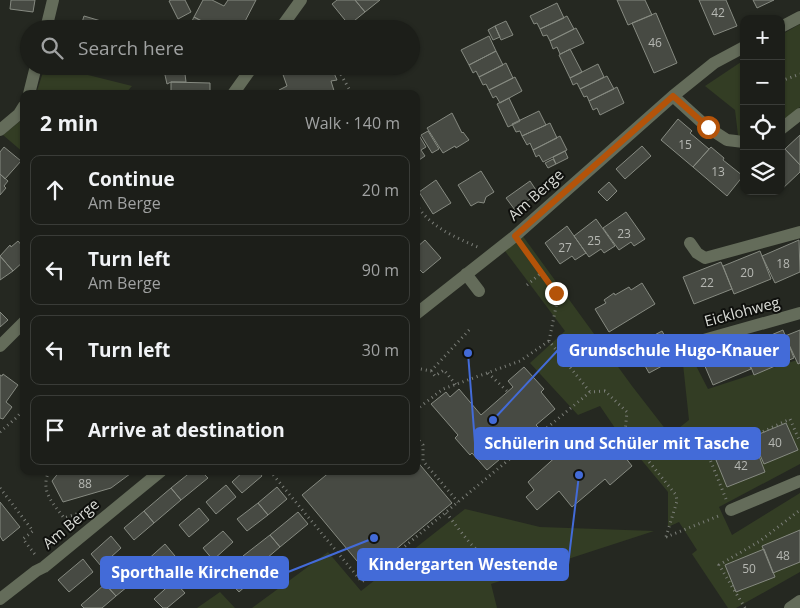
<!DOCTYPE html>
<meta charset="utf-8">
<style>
body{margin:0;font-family:"Open Sans",sans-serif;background:#252722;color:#f1f3f6}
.controls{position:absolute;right:15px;top:15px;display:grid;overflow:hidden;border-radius:10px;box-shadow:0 1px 4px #0004}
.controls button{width:45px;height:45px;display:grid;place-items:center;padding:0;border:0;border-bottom:1px solid #3a3c38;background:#1c1e19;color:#f1f3f6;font:25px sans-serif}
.stop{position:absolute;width:15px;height:15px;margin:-11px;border:4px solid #b45309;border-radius:50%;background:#fff}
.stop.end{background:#b45309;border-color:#fff;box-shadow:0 1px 5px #0008}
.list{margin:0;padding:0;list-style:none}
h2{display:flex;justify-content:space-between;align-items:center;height:65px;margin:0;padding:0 20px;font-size:21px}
h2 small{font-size:16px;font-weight:400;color:#a0a2a2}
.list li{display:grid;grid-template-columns:32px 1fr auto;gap:15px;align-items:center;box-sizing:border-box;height:70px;margin:0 10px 10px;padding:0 10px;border:1px solid #3a3c38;border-radius:10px}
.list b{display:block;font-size:19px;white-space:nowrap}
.list p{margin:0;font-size:16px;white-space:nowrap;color:#a0a2a2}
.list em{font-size:16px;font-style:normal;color:#a0a2a2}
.icon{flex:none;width:28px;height:28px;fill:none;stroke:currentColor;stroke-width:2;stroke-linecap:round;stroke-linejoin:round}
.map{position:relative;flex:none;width:800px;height:608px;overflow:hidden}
.search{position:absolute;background:#1c1e19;box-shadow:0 1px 4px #0004;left:20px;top:20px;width:400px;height:55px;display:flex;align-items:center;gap:12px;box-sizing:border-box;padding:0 18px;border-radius:28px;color:#a0a2a2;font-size:19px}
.panel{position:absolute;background:#1c1e19;box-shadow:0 1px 4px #0004;left:20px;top:90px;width:400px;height:385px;border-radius:10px}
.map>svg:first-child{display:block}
.green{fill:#333d24}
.building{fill:#474a43;stroke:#868a81}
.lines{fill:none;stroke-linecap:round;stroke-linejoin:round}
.path{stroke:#7b7e78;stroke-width:3;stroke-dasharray:1 4;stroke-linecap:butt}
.minor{stroke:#646c5a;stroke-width:12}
.route{stroke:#b45309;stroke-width:6}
.labels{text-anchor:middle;stroke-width:4;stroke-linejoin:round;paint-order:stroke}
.number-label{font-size:12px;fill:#b6b8b3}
.street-label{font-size:15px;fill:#dbddd8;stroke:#0f100d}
.leader{fill:none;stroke:#436bd8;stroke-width:2}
.callout-dot{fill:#436bd8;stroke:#0f100d;stroke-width:2}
.callout{fill:#436bd8;stroke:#436bd8;stroke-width:2}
.callout-label{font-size:16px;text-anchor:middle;font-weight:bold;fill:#fff}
</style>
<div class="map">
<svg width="800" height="608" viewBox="0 0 800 608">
<rect width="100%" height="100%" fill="#252821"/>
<path class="green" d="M800,24V107L781,123V35Z
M744,60V136L738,135L735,110L705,86Z
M45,66H52L132,86L125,94H36Z
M24,118V153L3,135Z
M522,235L632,386L670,435L689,420L683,364L692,358L708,389L800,359V464L719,507L732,535L800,493V572L736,608H728L692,554L697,550L679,522L668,527V492L615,428L600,406L578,415L530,363L565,331L505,251Z
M465,509L540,527L654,531L491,584L497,608H252L328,552L361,591Z
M220,592L235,608H197Z"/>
<path class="building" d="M11,0H35L33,12L10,9Z
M171,0H185L191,12L178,19L169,1Z
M203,0H212L224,6L228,0H256L241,29H216L194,17Z
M337,0H355L365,12L349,25L332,4Z
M355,0H380L365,12Z
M617,0H645L652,15L628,25Z
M699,0H726L737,26L714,35Z
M753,0H774L757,8Z
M557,3L564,18L540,29L537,23L534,24L530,16Z
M656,13L677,63L654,73L632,23Z
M84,16L118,26V29H80Z
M567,16L574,29L550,41L547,35L543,36L540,29Z
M194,17L208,24L206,29H188Z
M506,21L513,35L501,40L495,26Z
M495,26L500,37L493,40L488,30Z
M576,28L584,43L560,54L557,47L553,49L550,41Z
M489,36L496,51L469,65L461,50Z
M570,49L582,72L570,78L559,55Z
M496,51L503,65L479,77L476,71L473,73L469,65Z
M506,63L513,78L489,90L486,84L483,85L479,77Z
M598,64L604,77L580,89L577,83L573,85L570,78Z
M163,66H184L186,82H171L167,84Z
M280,66H331L337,80L331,81L335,94H281L279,90L287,86Z
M607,76L614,89L589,101L587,96L584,97L580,89Z
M515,77L522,91L500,103L496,96L493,98L489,90Z
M171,82L210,83V94H171Z
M617,87L624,103L600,115L597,108L593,110L589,101Z
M509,98L520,121L508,127L497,104Z
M539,111L546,125L522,136L520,131L516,132L512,124Z
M452,113L462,133L463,132L469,140L456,148L455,146L443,153L427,128Z
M678,119L692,131L690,133L709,149L693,167L661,140Z
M550,123L557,138L533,150L530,143L527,145L522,136Z
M428,131L439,149L432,153L421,135Z
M417,132L426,147L421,150L425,156L416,162Z
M800,135V165L785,149Z
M560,136L567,150L543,162L539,155L536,157L533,150Z
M642,146L651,156L625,179L616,169Z
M4,147L21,161L5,179L0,174V152Z
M711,147L724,158L723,160L743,176L727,196L693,167Z
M785,149L800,165V172L781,190V153Z
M565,151L568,158L556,164L553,157Z
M553,159L556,164L548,168L545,163Z
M481,171L494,192L486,197L484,203L478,202L471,206L458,185Z
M0,174L8,181L4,186L6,188L0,195Z
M436,180L451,203L433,214L419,192Z
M530,181L538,193L515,210L506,198Z
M609,182L617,191L607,201L598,192Z
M626,212L645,239L634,246L631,242L619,250L603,228Z
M596,219L615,246L604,253L601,249L589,257L574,236Z
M567,226L586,253L575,260L572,256L560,264L545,243Z
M425,240L441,258L423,273L417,267L416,268V248Z
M799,240L800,272L775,283L762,256Z
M18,241L24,248V261L13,271L0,256L10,245L11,247Z
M760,251L771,279L734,294L723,266Z
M0,256L13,271L0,280Z
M721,262L732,289L694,304L683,277Z
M642,283L655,304L609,332L595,309L606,303L604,300L614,293L615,295L629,287L631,290Z
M0,312L8,320L0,327Z
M783,330L794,358L754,375L743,347Z
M800,330V363L798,364L785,336Z
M662,331L677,358L649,373L634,346Z
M739,341L751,369L713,385L701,357Z
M524,367L544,389L541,392L555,409L536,425L538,427L487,470L472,453L470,455L455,438L458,435L431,404L446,392L450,397L459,389L481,415L513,387L508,381Z
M3,374L18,385L6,402L12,407L3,419L0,418V375L2,376Z
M786,423L798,450L764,464L752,437Z
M582,434L600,456L606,451L613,460L621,452L632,466L610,485L605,479L572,507L559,491L537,510L526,497L534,490L528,482L560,453L562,455L568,450L566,447Z
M755,445L765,472L727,487L716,460Z
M416,460L452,503L367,573L302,495L331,471H416Z
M60,471H134L111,488L63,502L52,481Z
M192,471H201L208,478L181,500L171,488Z
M244,471H258L262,476L242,493L232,482Z
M226,485L236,497L216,514L206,502Z
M277,487L287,499L268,515L258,503Z
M171,488L181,500L154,523L144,511Z
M0,502L20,527L3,541L0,536Z
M258,503L268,515L247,531L237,519Z
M199,508L209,520L189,537L179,525Z
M144,511L154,523L134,540L124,528Z
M298,512L308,524L280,547L270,535Z
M800,530V562L773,573L762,546Z
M223,531L233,542L213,560L203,548Z
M270,535L280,547L254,569L243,556Z
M111,536L121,548L101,566L91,554Z
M165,544L175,556L155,573L145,562Z
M764,549L775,577L736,592L725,565Z
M83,559L93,572L69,592L58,580Z
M133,562L144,573L116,596L105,584Z
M248,563L259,574L239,592L228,580Z
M174,581L185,593L167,608H163L154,599Z
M105,584L116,596L102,608H84L81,605Z"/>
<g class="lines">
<path class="path" d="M336,66L352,94
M781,81L800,74
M416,204C431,228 455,237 480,248
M522,247L556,293L557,302L549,341L590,392
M527,285L541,273
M416,368L431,371L435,376L444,370L456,385
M431,371L471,328
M488,373L508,392
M416,410L443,389L520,361L549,341
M0,432L16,418L24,409
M416,437L423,445V461L458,502
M597,453L625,432
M49,471C40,491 52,502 64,518L92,509
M270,471L362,582L590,392L605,391L627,412L625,432L676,495L677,501L666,537
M0,488L33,531L23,539L37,557
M726,499L709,457L790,419L800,442
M446,513C455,523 472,549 482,553C485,554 491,554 494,554C515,555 520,562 526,581
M666,537L721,515
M745,608L719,565L760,541L800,510"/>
<path class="minor" d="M781,27L800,17
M46,29L53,0
M280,29L301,0
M29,94L36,66
M233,94L253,66
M673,96L707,127L727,140L744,142
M781,129L800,114
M0,130L19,114L24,106
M690,243L697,253L705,258L800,232
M466,274L479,291
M416,314L515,236L673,96L714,63L744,47
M693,343L800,313
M0,346L24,322
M731,510L800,481
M0,599L36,571L44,567L161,471
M790,608L800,601"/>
</g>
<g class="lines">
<path class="route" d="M556,293L515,236L673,96L708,127"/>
</g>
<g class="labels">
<g class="number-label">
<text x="718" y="17">42</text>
<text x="655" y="47">46</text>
<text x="685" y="149">15</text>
<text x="718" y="176">13</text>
<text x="624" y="238">23</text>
<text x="594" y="245">25</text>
<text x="565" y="252">27</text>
<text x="783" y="268">18</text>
<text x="747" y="277">20</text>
<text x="707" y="287">22</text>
<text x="775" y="447">40</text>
<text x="741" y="470">42</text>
<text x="85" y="488">88</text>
<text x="783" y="560">48</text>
<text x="749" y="573">50</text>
</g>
<g class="street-label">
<text transform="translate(536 195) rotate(-42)" y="5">Am Berge</text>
<text transform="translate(742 312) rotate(-15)" y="5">Eicklohweg</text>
<text transform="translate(71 524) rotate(-40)" y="5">Am Berge</text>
</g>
</g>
<path class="leader" d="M493 420L558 350M468 353L475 443M579 475L568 565M374 538L288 572"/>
<g class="callout-dot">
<circle cx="493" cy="420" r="5"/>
<circle cx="468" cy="353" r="5"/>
<circle cx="579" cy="475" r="5"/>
<circle cx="374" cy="538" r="5"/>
</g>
<g class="callout">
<rect x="558" y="335" width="231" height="31" rx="5"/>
<rect x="475" y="428" width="285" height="31" rx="5"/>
<rect x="358" y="549" width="210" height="31" rx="5"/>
<rect x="101" y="557" width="187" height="31" rx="5"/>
</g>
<g class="callout-label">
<text x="674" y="356">Grundschule Hugo-Knauer</text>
<text x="617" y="449">Schülerin und Schüler mit Tasche</text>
<text x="463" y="570">Kindergarten Westende</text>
<text x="195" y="578">Sporthalle Kirchende</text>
</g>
</svg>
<div class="controls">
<button>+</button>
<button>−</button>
<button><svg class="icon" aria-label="locate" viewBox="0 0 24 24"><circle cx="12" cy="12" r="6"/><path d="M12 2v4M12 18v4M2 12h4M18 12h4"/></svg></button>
<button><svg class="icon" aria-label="layers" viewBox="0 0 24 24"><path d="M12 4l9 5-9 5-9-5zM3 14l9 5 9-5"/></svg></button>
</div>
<div class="stop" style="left:708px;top:127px"></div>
<div class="stop end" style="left:556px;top:293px"></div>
<div class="search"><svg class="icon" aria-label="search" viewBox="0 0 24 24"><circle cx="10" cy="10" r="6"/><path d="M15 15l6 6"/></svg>Search here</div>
<section class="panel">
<h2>2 min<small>Walk · 140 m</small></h2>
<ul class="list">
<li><svg class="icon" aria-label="ahead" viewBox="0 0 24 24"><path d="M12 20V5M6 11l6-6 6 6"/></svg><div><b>Continue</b><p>Am Berge</p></div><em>20 m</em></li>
<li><svg class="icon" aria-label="left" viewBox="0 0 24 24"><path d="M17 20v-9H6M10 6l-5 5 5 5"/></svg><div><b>Turn left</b><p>Am Berge</p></div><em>90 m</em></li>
<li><svg class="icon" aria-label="left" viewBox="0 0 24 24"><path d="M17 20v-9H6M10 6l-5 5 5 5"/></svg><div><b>Turn left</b></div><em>30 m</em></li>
<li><svg class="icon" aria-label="arrive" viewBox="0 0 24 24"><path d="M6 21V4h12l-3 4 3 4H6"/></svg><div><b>Arrive at destination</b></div></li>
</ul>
</section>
</div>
